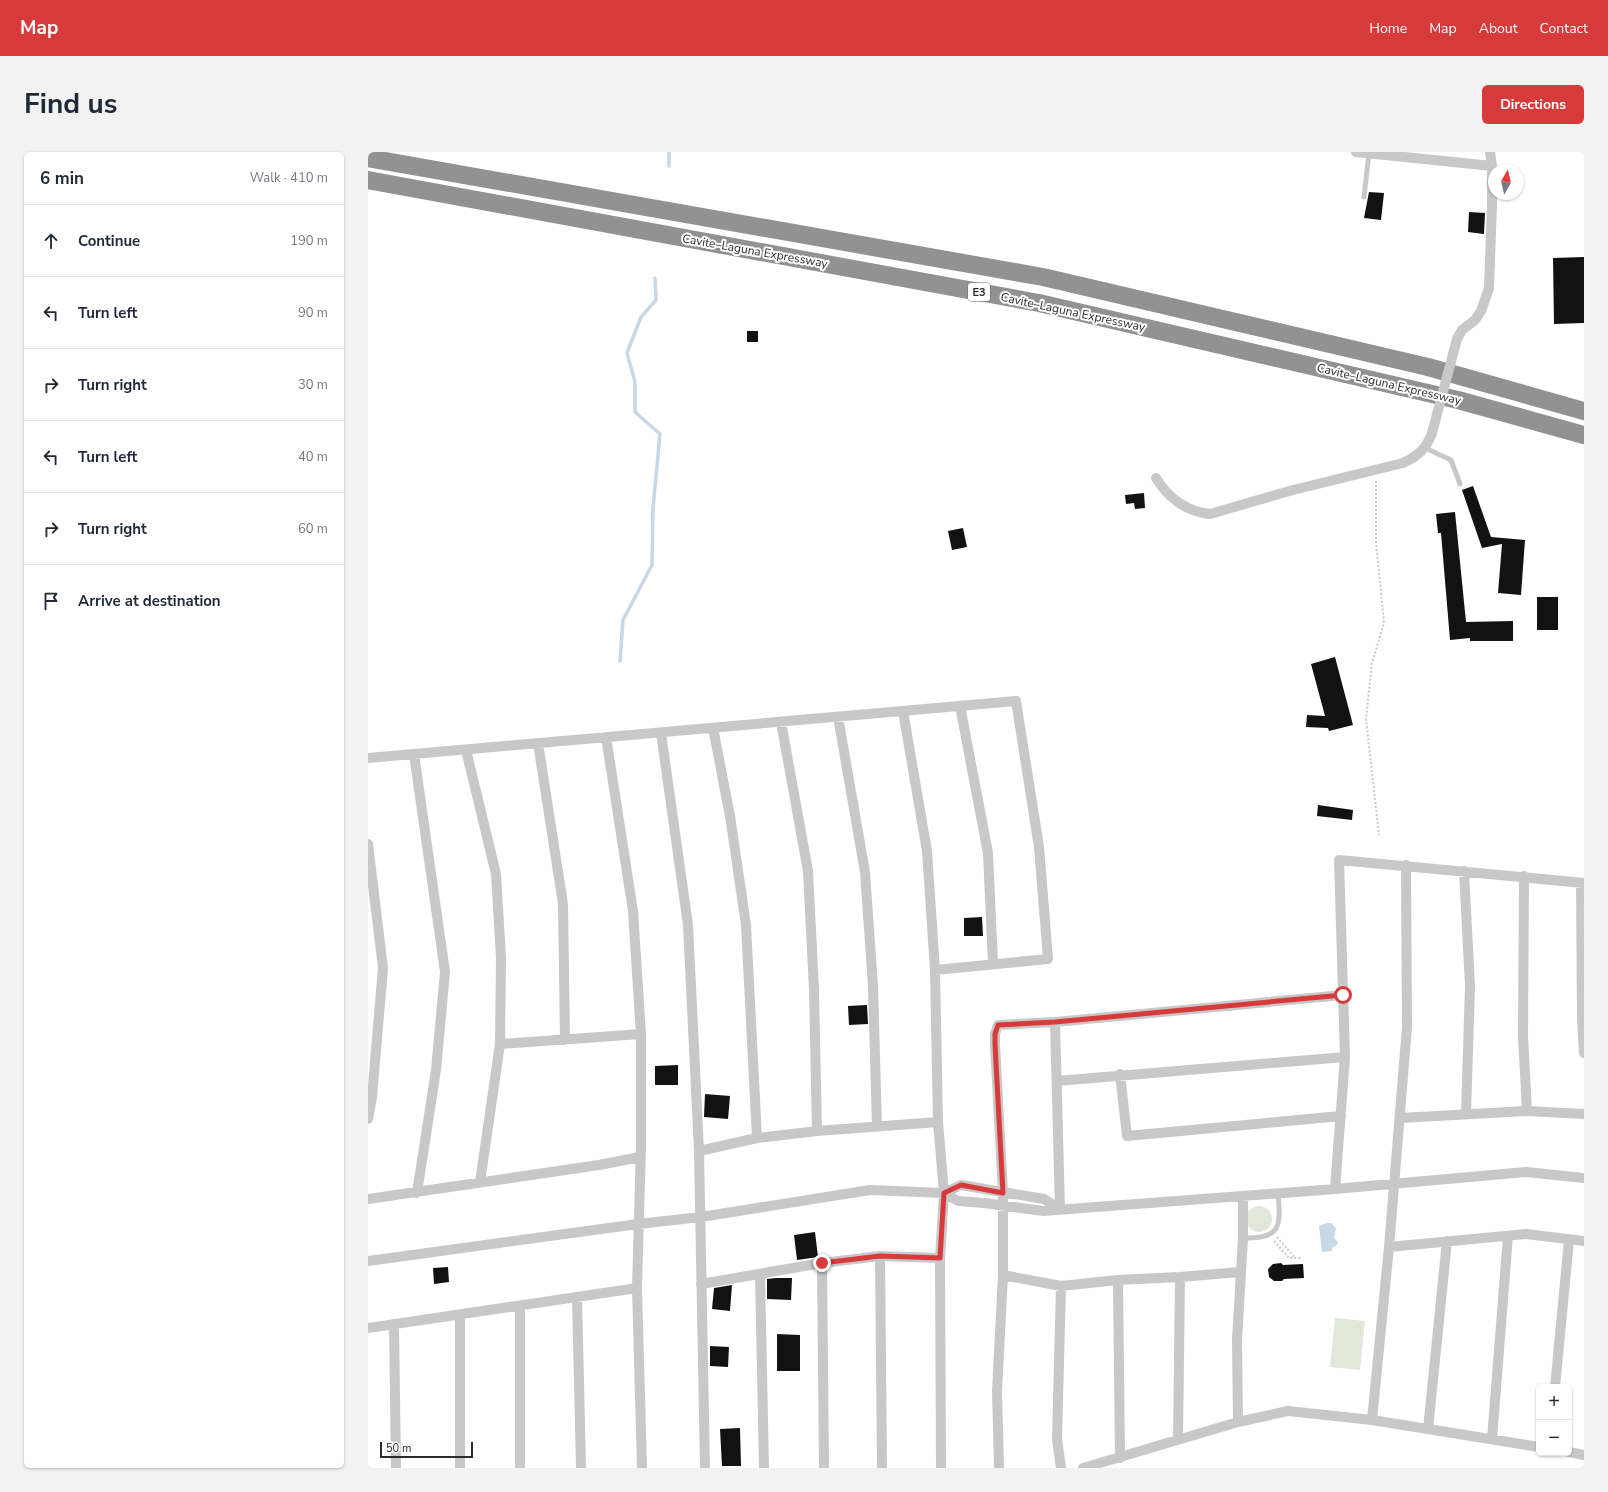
<!DOCTYPE html>
<meta charset="utf-8">
<style>
body{margin:0;font-family:"Nunito Sans",sans-serif;background:#f2f2f3;color:#1f2937}
.controls{position:absolute;right:12px;bottom:12px;display:grid;overflow:hidden;border-radius:6px;box-shadow:0 1px 3px #0004}
.controls button{width:36px;height:36px;display:grid;place-items:center;padding:0;border:0;border-bottom:1px solid #e0e1e3;background:#fff;color:#1f2937;font:20px sans-serif}
.compass{position:absolute;left:1120px;top:12px;width:36px;height:36px;border-radius:50%;background:#fff;box-shadow:0 1px 3px #0004;rotate:8deg}
.scale{position:absolute;left:12px;bottom:10px;width:93px;box-sizing:border-box;padding-left:4px;border:2px solid #2b2b2b;border-top:0;font-size:11px;line-height:14px;white-space:nowrap;color:#2b2b2b;-webkit-text-stroke:3px #fff;paint-order:stroke}
.stop{position:absolute;width:12px;height:12px;margin:-9px;border:3px solid #d63a3a;border-radius:50%;background:#fff}
.stop.end{background:#d63a3a;border-color:#fff;box-shadow:0 1px 4px #0008}
.list{margin:0;padding:0;list-style:none}
h2{display:flex;justify-content:space-between;align-items:center;height:52px;margin:0;padding:0 16px;font-size:17px}
h2 small{font-size:13px;font-weight:400;color:#747a83}
.list li{display:grid;grid-template-columns:26px 1fr auto;gap:12px;align-items:center;box-sizing:border-box;height:72px;padding:0 16px;border-top:1px solid #e0e1e3}
.list b{display:block;font-size:15px;white-space:nowrap}
.list em{font-size:13px;font-style:normal;color:#747a83}
.icon{flex:none;width:22px;height:22px;fill:none;stroke:currentColor;stroke-width:2;stroke-linecap:round;stroke-linejoin:round}
.map{position:relative;flex:none;width:1216px;height:1316px;overflow:hidden;border-radius:6px}
header{display:flex;align-items:center;gap:24px;box-sizing:border-box;height:56px;padding:0 20px;background:#d63a3a;color:#fff}
header strong{font-size:19px}
nav{display:flex;gap:22px;margin-inline-start:auto;font-size:14px}
.intro{display:flex;align-items:center;justify-content:space-between;box-sizing:border-box;height:96px;padding:0 24px}
h1{margin:0;font-size:28px}
.button{padding:10px 18px;border-radius:6px;background:#d63a3a;color:#fff;font-size:14px;font-weight:700}
main{display:flex;gap:24px;padding:0 24px}
aside{flex:1;background:#fff;border-radius:6px;box-shadow:0 1px 3px #0004}
.map>svg:first-child{display:block}
.green{fill:#e0e8da}
.water{fill:#c7d8e7}
.lines{fill:none;stroke-linecap:round;stroke-linejoin:round}
.stream{stroke:#c7d8e7;stroke-width:3.5}
.building{fill:#121212}
.path{stroke:#c8c8c8;stroke-width:2;stroke-dasharray:2 2;stroke-linecap:butt}
.lane{stroke:#c8c8c8;stroke-width:5}
.street{stroke:#c8c8c8;stroke-width:10}
.highway{stroke:#929292;stroke-width:18}
.street-bridge{stroke:#c8c8c8;stroke-width:10}
.route{stroke:#d63a3a;stroke-width:5}
.labels{text-anchor:middle;stroke-width:4;stroke-linejoin:round;paint-order:stroke}
.shield{fill:#fff;stroke:#6b6b6b;stroke-width:1}
.shield-label{font-size:11px;font-weight:bold;fill:#2b2b2b}
.street-label{font-size:12px;fill:#2b2b2b;stroke:#fff}
</style>
<header>
<strong>Map</strong>
<nav><a>Home</a><a>Map</a><a>About</a><a>Contact</a></nav>
</header>
<div class="intro"><h1>Find us</h1><a class="button">Directions</a></div>
<main>
<aside>
<h2>6 min<small>Walk · 410 m</small></h2>
<ul class="list">
<li><svg class="icon" aria-label="ahead" viewBox="0 0 24 24"><path d="M12 20V5M6 11l6-6 6 6"/></svg><div><b>Continue</b></div><em>190 m</em></li>
<li><svg class="icon" aria-label="left" viewBox="0 0 24 24"><path d="M17 20v-9H6M10 6l-5 5 5 5"/></svg><div><b>Turn left</b></div><em>90 m</em></li>
<li><svg class="icon" aria-label="right" viewBox="0 0 24 24"><path d="M7 20v-9h11M14 6l5 5-5 5"/></svg><div><b>Turn right</b></div><em>30 m</em></li>
<li><svg class="icon" aria-label="left" viewBox="0 0 24 24"><path d="M17 20v-9H6M10 6l-5 5 5 5"/></svg><div><b>Turn left</b></div><em>40 m</em></li>
<li><svg class="icon" aria-label="right" viewBox="0 0 24 24"><path d="M7 20v-9h11M14 6l5 5-5 5"/></svg><div><b>Turn right</b></div><em>60 m</em></li>
<li><svg class="icon" aria-label="arrive" viewBox="0 0 24 24"><path d="M6 21V4h12l-3 4 3 4H6"/></svg><div><b>Arrive at destination</b></div></li>
</ul>
</aside>
<div class="map">
<svg width="1216" height="1316" viewBox="0 0 1216 1316">
<rect width="100%" height="100%" fill="#fff"/>
<path class="green" d="M878 1067a13 13 0 1 1 26 0a13 13 0 1 1-26 0Z
M967,1166L997,1169L992,1218L962,1215Z"/>
<path class="water" d="M959,1071H963L968,1076L966,1086L970,1090L969,1093L964,1096V1099L954,1100L951,1074Z"/>
<g class="lines">
<path class="stream" d="M301,0V14
M252,509L255,468L284,413L285,356L292,282L267,260V230L259,201L273,165L288,148L287,126"/>
</g>
<path class="building" d="M1001,40L1016,41L1013,68L996,66Z
M1101,60L1117,61L1116,82L1100,80Z
M1216,105V171L1186,172L1185,106Z
M379,179H390V190H379Z
M1105,334L1123,385L1157,388L1153,443L1130,441L1134,392L1114,396L1094,338Z
M776,341L777,356L767,357L766,351L758,352L757,343Z
M1087,360L1098,470L1145,469V489H1102V486L1082,488L1073,381H1070L1068,362Z
M595,376L599,395L584,398L580,379Z
M1169,445H1190V478H1169Z
M967,505L985,573L961,579L960,576L938,575L939,563L957,564L943,512Z
M950,653L985,658L984,668L949,664Z
M614,765L615,784H596V766Z
M499,853L500,872L481,873L480,854Z
M310,913V933H287V914Z
M337,942L362,944L360,967L336,965Z
M447,1080L450,1105L429,1108L426,1083Z
M913,1111L915,1113L935,1112L936,1126L916,1127L914,1129H906L901,1125L900,1117L905,1112Z
M80,1115L81,1130L66,1132L65,1116Z
M408,1126H424L423,1148L399,1147V1127Z
M364,1133L362,1159L344,1157L346,1136Z
M409,1182L432,1183V1219H409Z
M342,1194L361,1195L360,1215L342,1214Z
M372,1276L373,1314H354L352,1277Z"/>
<g class="lines">
<path class="path" d="M1008,329V390L1016,471L1004,511L998,567L1011,683
M909,1085L927,1106
M906,1089L921,1106H934"/>
<path class="lane" d="M996,45L1001,1
M1057,296L1083,308L1092,332
M875,1086C913,1087 913,1075 910,1041"/>
<path class="street" d="M988,0L1124,14
M1089,187L1094,178L1107,168L1113,159L1121,136L1124,53V14L1122,0
M788,326C800,346 819,360 842,362L925,338L1035,311C1050,304 1058,297 1064,281
M592,554L620,701L625,812
M535,559L559,699L567,818L570,970L576,1041L572,1106L573,1316
M470,565L497,720L505,834L509,975
M413,570L440,719L446,838L449,979
M345,576L362,664L378,773L389,986
M293,581L320,773L331,999L337,1316
M238,585L265,759L273,882V994L269,1136L274,1316
M170,591L195,752L197,888
M98,598L128,722L133,806L132,892L112,1030
M46,602L77,820L68,918L49,1041
M0,606L648,549L671,695L680,807L567,818
M0,692L15,816L4,945L0,967
M1096,719L1102,834L1098,962
M1156,724L1155,884L1159,959
M1213,731L1214,868L1216,901
M687,870L692,1057
M132,892L273,882
M752,922L759,984L973,964
M689,929L977,905
M1033,966L1159,959L1216,962
M331,999L389,986L449,979L570,970
M967,1037L977,905L971,708L1216,731
M576,1041L590,1049L616,1051L675,1059L967,1037L1158,1020L1216,1026
M0,1047L231,1013L272,1005
M1021,1095L1158,1082L1216,1089
M512,1104L514,1316
M0,1109L270,1072L333,1065L502,1038L576,1041L593,1033L676,1047L692,1057
M454,1111L456,1316
M392,1123L396,1316
M635,1123L693,1134L750,1128L812,1125L872,1120
M750,1128L752,1306
M333,1132L454,1111L512,1104L572,1106
M693,1134L689,1287L693,1316
M209,1145L213,1316
M152,1155V1316
M92,1163V1316
M26,1172L28,1316
M0,1176L269,1136
M1187,1235L1201,1088
M1004,1268L1021,1095L1039,875L1038,713
M870,1270L869,1188L875,1086V1044
M1060,1277L1079,1089
M1124,1287L1140,1084
M810,1288L812,1125
M1201,1300L1216,1303
M631,1316L629,1239L635,1123V1041L627,892V882L630,873L687,870L975,843
M715,1316L870,1270L920,1259L1004,1268L1171,1295"/>
<path class="highway" d="M0,6L675,125L1060,215L1216,259
M0,28L671,151L1090,248L1216,283"/>
<path class="street-bridge" d="M1064,281L1089,187"/>
</g>
<g class="lines">
<path class="route" d="M454,1111L512,1104L572,1106L576,1041L593,1033L635,1041L627,892V882L630,873L687,870L975,843"/>
</g>
<g class="labels">
<rect class="shield" x="600" y="131" width="22" height="18" rx="3"/>
<g class="shield-label">
<text x="611" y="144">E3</text>
</g>
<g class="street-label">
<text transform="translate(387 99) rotate(10)" y="4">Cavite–Laguna Expressway</text>
<text transform="translate(705 160) rotate(12)" y="4">Cavite–Laguna Expressway</text>
<text transform="translate(1021 232) rotate(13)" y="4">Cavite–Laguna Expressway</text>
</g>
</g>
</svg>
<div class="controls">
<button>+</button>
<button>−</button>
</div>
<svg class="compass" viewBox="-18 -18 36 36"><path d="M0-13l5 13h-10z" fill="#e53935"/><path d="M0 13l5-13h-10z" fill="#747a83"/></svg>
<div class="scale">50 m</div>
<div class="stop" style="left:975px;top:843px"></div>
<div class="stop end" style="left:454px;top:1111px"></div>
</div>
</main>
